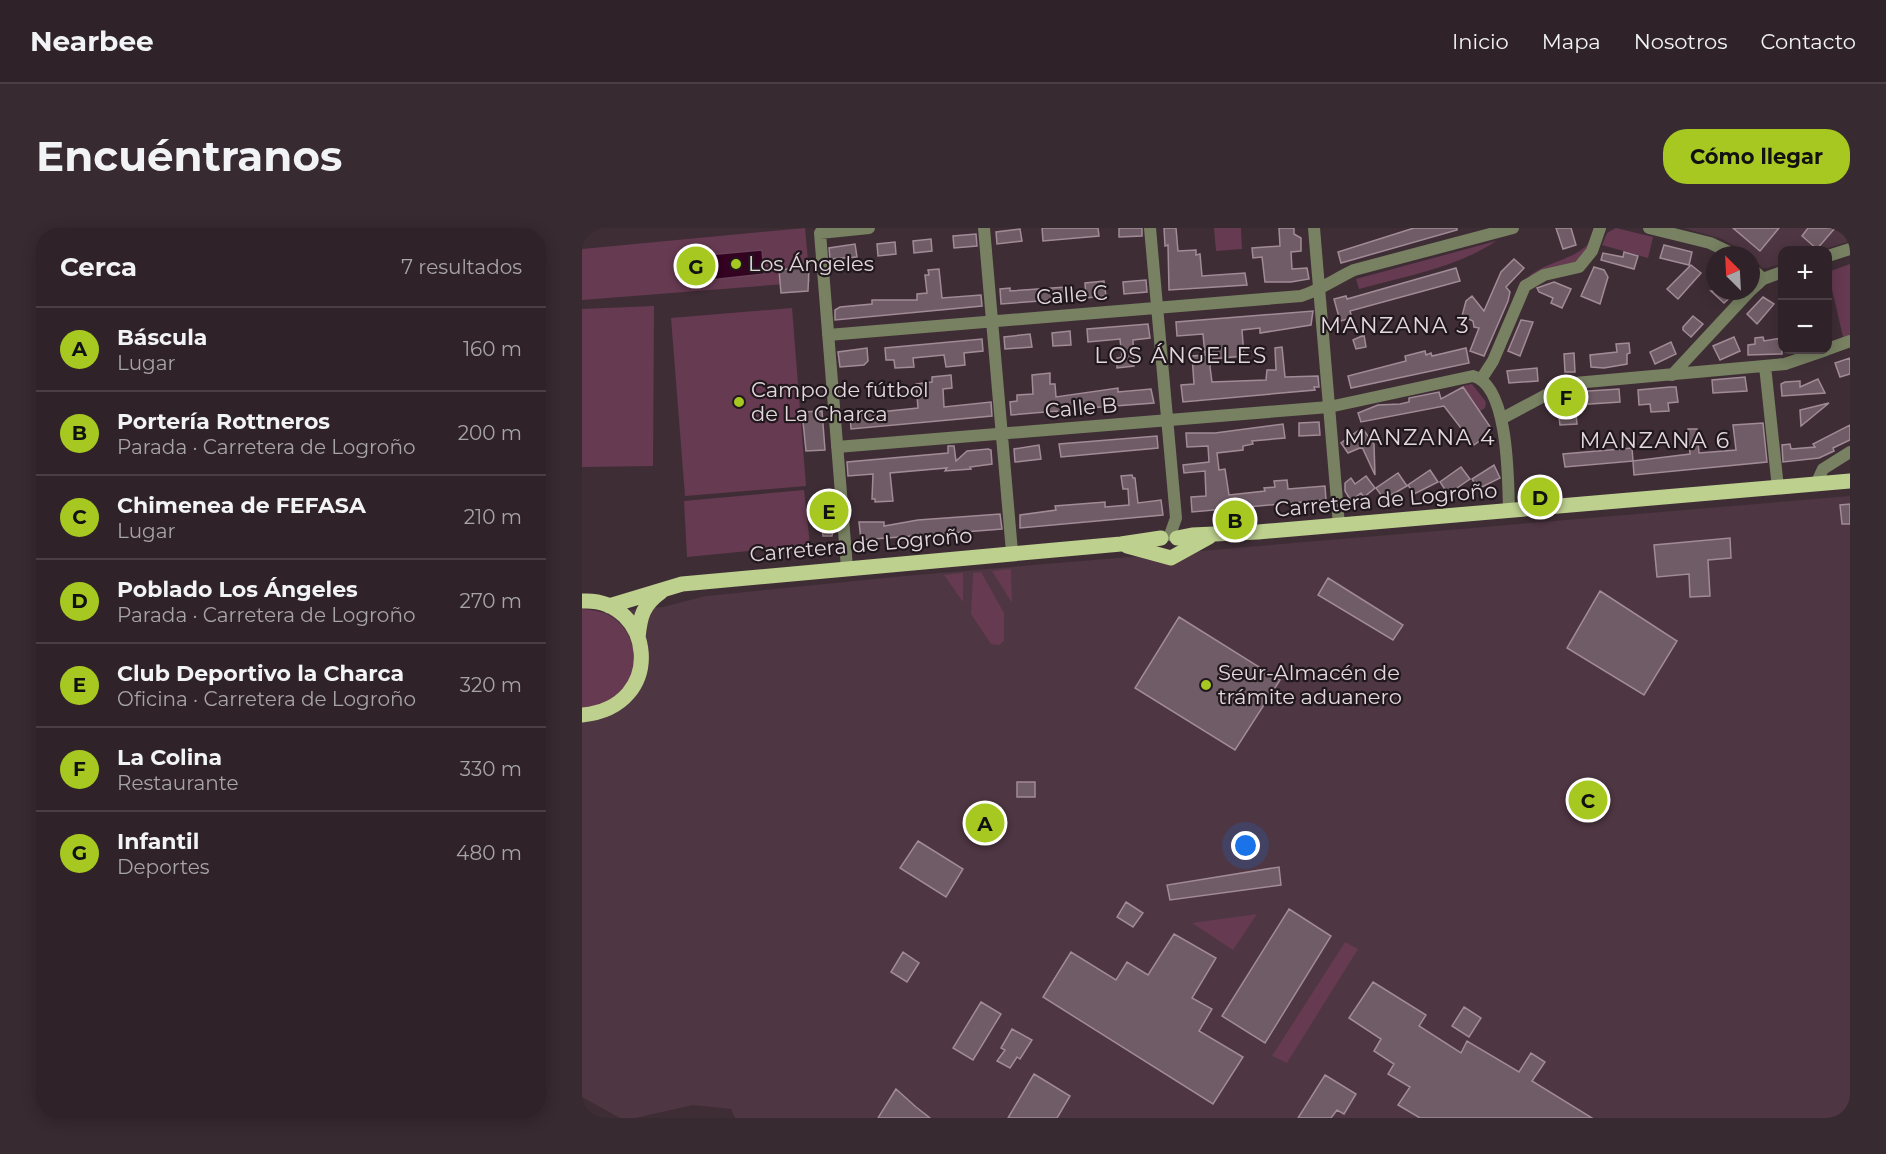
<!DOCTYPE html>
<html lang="es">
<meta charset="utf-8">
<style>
body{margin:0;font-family:Montserrat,sans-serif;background:#372a30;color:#f1f3f6}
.controls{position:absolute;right:18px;top:18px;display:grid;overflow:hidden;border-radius:12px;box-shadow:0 3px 15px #0003}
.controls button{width:54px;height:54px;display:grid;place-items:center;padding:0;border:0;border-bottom:2px solid #4a3f45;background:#2f2228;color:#f1f3f6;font:30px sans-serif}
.compass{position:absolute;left:1124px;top:18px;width:54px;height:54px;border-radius:50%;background:#2f2228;box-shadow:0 3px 15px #0003;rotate:336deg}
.you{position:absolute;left:664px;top:618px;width:21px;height:21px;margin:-15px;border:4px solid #fff;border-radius:50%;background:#1a73e8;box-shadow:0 0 0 9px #1a73e833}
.badge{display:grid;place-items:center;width:39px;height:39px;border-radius:50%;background:#a6c820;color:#111;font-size:20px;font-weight:700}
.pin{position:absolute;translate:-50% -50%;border:3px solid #fff;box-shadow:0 2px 6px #0006}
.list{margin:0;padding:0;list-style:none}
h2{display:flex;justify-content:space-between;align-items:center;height:78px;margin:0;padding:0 24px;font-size:26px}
h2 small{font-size:20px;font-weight:400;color:#a7a4a8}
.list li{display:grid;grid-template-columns:39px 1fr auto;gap:18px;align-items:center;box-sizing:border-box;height:84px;padding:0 24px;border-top:2px solid #4a3f45}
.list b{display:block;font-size:22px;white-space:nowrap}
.list p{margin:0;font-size:20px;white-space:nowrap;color:#a7a4a8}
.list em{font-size:20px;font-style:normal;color:#a7a4a8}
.map{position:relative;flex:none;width:1268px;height:890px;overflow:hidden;border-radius:24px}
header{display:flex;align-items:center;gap:36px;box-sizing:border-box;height:84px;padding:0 30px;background:#2f2228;border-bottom:2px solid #4a3f45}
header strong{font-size:28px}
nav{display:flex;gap:33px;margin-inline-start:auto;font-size:21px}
.intro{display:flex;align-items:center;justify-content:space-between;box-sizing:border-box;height:144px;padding:0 36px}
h1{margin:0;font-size:42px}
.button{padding:15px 27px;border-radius:24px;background:#a6c820;color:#111;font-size:21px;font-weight:700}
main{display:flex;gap:36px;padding:0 36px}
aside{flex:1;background:#2f2228;border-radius:24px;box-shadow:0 3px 15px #0003}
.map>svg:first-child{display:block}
.built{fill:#4e3642}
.green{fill:#663a51}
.water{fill:#330321;stroke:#684359;stroke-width:1.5}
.building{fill:#705c66;stroke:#a18b96;stroke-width:1.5}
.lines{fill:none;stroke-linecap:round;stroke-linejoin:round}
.minor{stroke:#788262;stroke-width:12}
.major{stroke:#bdd08e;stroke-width:15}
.poi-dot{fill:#a6c820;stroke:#20181c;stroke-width:2}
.labels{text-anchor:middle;stroke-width:4.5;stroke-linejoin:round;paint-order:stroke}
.poi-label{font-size:21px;fill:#e3d7dd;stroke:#20181c;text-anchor:start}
.street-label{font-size:21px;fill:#e3d7dd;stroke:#20181c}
.neighbourhood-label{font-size:22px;letter-spacing:1.5px;fill:#e3d7dd;stroke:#20181c}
</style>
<header>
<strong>Nearbee</strong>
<nav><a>Inicio</a><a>Mapa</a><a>Nosotros</a><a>Contacto</a></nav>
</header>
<div class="intro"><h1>Encuéntranos</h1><a class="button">Cómo llegar</a></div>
<main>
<aside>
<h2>Cerca<small>7 resultados</small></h2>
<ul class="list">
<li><span class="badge">A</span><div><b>Báscula</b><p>Lugar</p></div><em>160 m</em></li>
<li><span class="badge">B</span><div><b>Portería Rottneros</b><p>Parada · Carretera de Logroño</p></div><em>200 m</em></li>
<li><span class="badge">C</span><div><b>Chimenea de FEFASA</b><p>Lugar</p></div><em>210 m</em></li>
<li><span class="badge">D</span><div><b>Poblado Los Ángeles</b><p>Parada · Carretera de Logroño</p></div><em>270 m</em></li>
<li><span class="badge">E</span><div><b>Club Deportivo la Charca</b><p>Oficina · Carretera de Logroño</p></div><em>320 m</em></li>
<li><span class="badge">F</span><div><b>La Colina</b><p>Restaurante</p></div><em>330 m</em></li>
<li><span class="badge">G</span><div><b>Infantil</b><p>Deportes</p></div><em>480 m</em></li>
</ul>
</aside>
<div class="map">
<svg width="1268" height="890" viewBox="0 0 1268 890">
<rect width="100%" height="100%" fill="#3f2d36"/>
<path class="built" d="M1102,0H1268V13L1239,22H1200V36L1184,40H1180L1169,27L1140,11Z
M1268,268V890H153L149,881L111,877L53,890H38L0,869V386L81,379L124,368L323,348Z"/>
<path class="green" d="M223,0L228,54L0,72V21Z
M632,0H659L660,21L634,23Z
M1034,0L1071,9L1066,30L1020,17L1025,5Z
M914,13C874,40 823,48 777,61L774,51Z
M1008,14L997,33L946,49C964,33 992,33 1008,14Z
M1268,36V107L1261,109L1246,44Z
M72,78L71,238L0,239V81Z
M210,80L224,258L103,268L89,90Z
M890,156L904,174L903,180L898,183L881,158Z
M222,262L228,317L105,329L102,273Z
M429,341L430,375L410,343Z
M399,344L422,385V413L417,417L409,416L389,386L391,345Z
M381,345V374L362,347Z
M0,381C11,382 21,383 31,390C59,409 60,454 31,473C23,478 9,479 0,481Z
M675,686L651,722L610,695Z
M763,714L776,721L705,835L690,828Z"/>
<path class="water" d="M180,22L182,46L128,52L125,27Z"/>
<path class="building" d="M460,0H516L517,8L461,13Z
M537,0H560V8L537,9Z
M582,0H594L596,23L614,22V27L618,26L620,48L663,45L665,57L587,62L586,17L583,18Z
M697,0H712V6L719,10V23L709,24L710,41L725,40L727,51L709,54H683L680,29L671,30L670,20L698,18Z
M832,0H875V2L759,35L756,24Z
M974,0H989L994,17L981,21Z
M1151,0H1197L1178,23Z
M1226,0H1253L1235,21L1220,8Z
M438,1L440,13L415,16L414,4Z
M394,6L395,18L372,20L371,8Z
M349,11L350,23L332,25L331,13Z
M313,14L314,26L296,28L295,16Z
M273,16L275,29L248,31L247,20Z
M1082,17L1110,24L1107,37L1078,30Z
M1042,24L1056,28L1052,41L1019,32L1021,25L1041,29Z
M932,31L942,40L924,59L928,64L926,73L902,128L888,123L897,100L892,99L891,93L880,88L884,73L890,68L902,83L919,44Z
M1109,37L1119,45L1096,71L1085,61Z
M227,39L226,63L199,65L197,42Z
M1012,39L1022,42L1026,49L1018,76L999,68Z
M874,40L878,53L768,83L770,90L758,93L752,71L764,68L765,71Z
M357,41L360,70L399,67L400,78L253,92V82L258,79L290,76V72H335V66L345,65L343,47H347L346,42Z
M564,52L565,64L542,66L541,54Z
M522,53L524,68L504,70L503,55Z
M972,54L989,61L980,80L969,75L971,70L957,64L955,60Z
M484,59L485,71L419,76L418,61L428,60V63Z
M1129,63H1155L1142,75Z
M1181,69L1192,76L1175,96L1165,86Z
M731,83L729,97L678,105V100L660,102L662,128L629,131L628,139L630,154L684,152L685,142H694L693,120L700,119L703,149L736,148L737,159H732L733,162L601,174L599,157L612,156L610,128L623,127L621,106L595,108L594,94Z
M1111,88L1121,96L1109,109L1101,102V99Z
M939,92L951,94L938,128L926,123Z
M566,96L568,110L551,112L552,138L535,140V130L540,129L538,111L506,114L505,101Z
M488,103L489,117L471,118L470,105Z
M448,106L450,119L423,121L422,109Z
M782,107L784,119L774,121L771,112Z
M1152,109L1158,123L1138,132L1131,118Z
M1181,109L1182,113L1200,110V126L1166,127V117L1173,116V110Z
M400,111L401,123L382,125L383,137L364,139L362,127L331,130L332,139L313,140L312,132H304L303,120Z
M1089,114L1094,126L1073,136L1068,124Z
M1047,115L1048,125L1045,126V136L1022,140L1009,139L1008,127L1035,124L1034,116Z
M285,120L286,133L282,137L258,139L256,124Z
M884,120L887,135L769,160L766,148L824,133L823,128L843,123L844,127L849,125L850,128Z
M992,125L993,144H983L982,126Z
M1268,130V146L1258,149L1253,135Z
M955,140L956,153L927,155L925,143Z
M468,145V156H473L474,169L536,160V164L569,161L572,175L493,181V184L476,186L475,183L429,187L428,174L435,173V167L451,166L450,147Z
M369,147L370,160L361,161L362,179L409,174L410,188L269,201L268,187L336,180L334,156L350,154V149Z
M1163,149L1165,163L1131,165L1130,152Z
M1236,151L1243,165L1200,168L1199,156L1203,154L1218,153V159Z
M881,159L909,200L902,205L904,208L892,217L862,178L779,194L776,185L796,177L818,176L827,174V170L857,164L859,171Z
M1088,159H1094L1096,174L1086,175L1087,183L1069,184L1068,176L1057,177L1056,162Z
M1037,161L1038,174L993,177L995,196L978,197L977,189L971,182L978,178L974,171L991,164Z
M1247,175L1219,198L1218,182Z
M240,183L243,222L224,223L220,184Z
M737,194L738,207L717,208V195Z
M1181,195L1185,234L1052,247L1051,233L983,239L981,226L1050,220L1051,233L1108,226L1106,201H1115L1117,225L1154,222L1151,197Z
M701,196L703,210L670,213L671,216L661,218V222L635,225L637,242L643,241L647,267L683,263L682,260L693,259L692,253L705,252L706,261L743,258L744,272L610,284L609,269L624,268L623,243L602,245L601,237L627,234L626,218L605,219L604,205H633Z
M1268,197V212L1251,220L1252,223L1237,230L1201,234L1200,217L1208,216L1209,221L1233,219L1231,216Z
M780,200L792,216L793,247L780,219L766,225L759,215Z
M575,208L576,220L479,229L477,216Z
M457,217L459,231L433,234L432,221Z
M366,218H372L374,233L385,223L406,221L409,222L410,236L388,239L389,241L363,243L365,240L308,245L311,273L293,274V271H290L291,246L266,248L265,234L366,225Z
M912,237L918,250L896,261L890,251Z
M879,239L888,251L866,266L858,254Z
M848,242L856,254L832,266L826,257Z
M816,245L825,258L802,271L794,260Z
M550,247L551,250H553L556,275L579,272L581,287L438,300V287L474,282L473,278L523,274V279L547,277L546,261H541L539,248Z
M784,248L793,260L782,269L779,265L769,273L763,263V255L769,250L773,256Z
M247,265L251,301L250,308H241L237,266Z
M1268,276V296H1260L1258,277Z
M418,286L420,301L279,312L277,294H302V298L336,292Z
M1148,310L1149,330L1126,332L1128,368L1108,369L1107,346L1075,349L1072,317Z
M746,350L821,397L811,412L736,367Z
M1018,363L1095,413L1062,467L985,420Z
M597,389L698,452L653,522L553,460Z
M435,554H453V569H435Z
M336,613L381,641L364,669L318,640Z
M697,639L699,657L588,672L585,657Z
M544,674L561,685L551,699L535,689Z
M707,681L749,708L683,815L640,788Z
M592,706L634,730L610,770L630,781L617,803L661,829L631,876L461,769L489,724L534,752L545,734L566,747Z
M321,724L337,735L325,754L309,744Z
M791,754L844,787L837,798L879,825L885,813L937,844L949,825L963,834L950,853L1010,890H838L816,877L828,859L806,846L812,836L792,823L799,811L767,790Z
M399,774L419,786L391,832L371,820Z
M882,779L899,790L887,809L870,798Z
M430,801L450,812L438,831L435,829L428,840L415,833L423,822L419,820Z
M452,846L488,868L475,890H426Z
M743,847L774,866L762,886L755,882L749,890H716Z
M314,861L334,879L348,890H296Z"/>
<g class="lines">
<path class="minor" d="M402,0L430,324
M568,0L594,290L588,307
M732,0L757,297
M1067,0L1128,15L1153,27
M1246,28L1268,21
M1169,40L1181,51
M1169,62L1181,51L1200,44
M246,107L719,68C738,62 753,51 772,42L931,0
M1246,121L1268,113
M1183,138L1196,260
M1090,147L1168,63
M900,150L911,133L943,58L962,47L997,39L1010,23L1018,0
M919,191L977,160L993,155L1203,136L1244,122
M255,219L747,179L891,148C927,157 926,252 927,282
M1234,256L1241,241L1268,224
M265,340L238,5L287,0"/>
<path class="major" d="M595,310L610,307L676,304L1268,253
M545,318L589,330L627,309
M0,373C72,369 86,479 0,487
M27,378L100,356L539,316L579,310
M56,410C58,388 61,377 79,364"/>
</g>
<g class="poi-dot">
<circle cx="154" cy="36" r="6"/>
<circle cx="157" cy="174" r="6"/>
<circle cx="624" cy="457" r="6"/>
</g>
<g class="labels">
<g class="poi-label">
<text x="166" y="43">Los Ángeles</text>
<text x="169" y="169">Campo de fútbol<tspan x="169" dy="24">de La Charca</tspan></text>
<text x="636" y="452">Seur-Almacén de<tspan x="636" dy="24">trámite aduanero</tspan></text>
</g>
<g class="street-label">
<text transform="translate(490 67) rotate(-4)" y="7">Calle C</text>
<text transform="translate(499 180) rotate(-5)" y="7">Calle B</text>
<text transform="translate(804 272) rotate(-5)" y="7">Carretera de Logroño</text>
<text transform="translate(279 317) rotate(-5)" y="7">Carretera de Logroño</text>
</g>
<g class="neighbourhood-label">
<text x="813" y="105">MANZANA 3</text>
<text x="599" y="135">LOS ÁNGELES</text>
<text x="838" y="217">MANZANA 4</text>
<text x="1073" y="220">MANZANA 6</text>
</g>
</g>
</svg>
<div class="controls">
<button>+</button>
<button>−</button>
</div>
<svg class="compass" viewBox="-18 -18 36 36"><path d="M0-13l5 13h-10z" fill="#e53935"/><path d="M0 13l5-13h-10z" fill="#a7a4a8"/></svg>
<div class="you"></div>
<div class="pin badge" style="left:403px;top:595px">A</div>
<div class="pin badge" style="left:653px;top:292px">B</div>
<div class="pin badge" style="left:1006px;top:572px">C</div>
<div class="pin badge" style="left:958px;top:269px">D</div>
<div class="pin badge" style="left:247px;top:283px">E</div>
<div class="pin badge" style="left:984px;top:169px">F</div>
<div class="pin badge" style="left:114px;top:38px">G</div>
</div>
</main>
